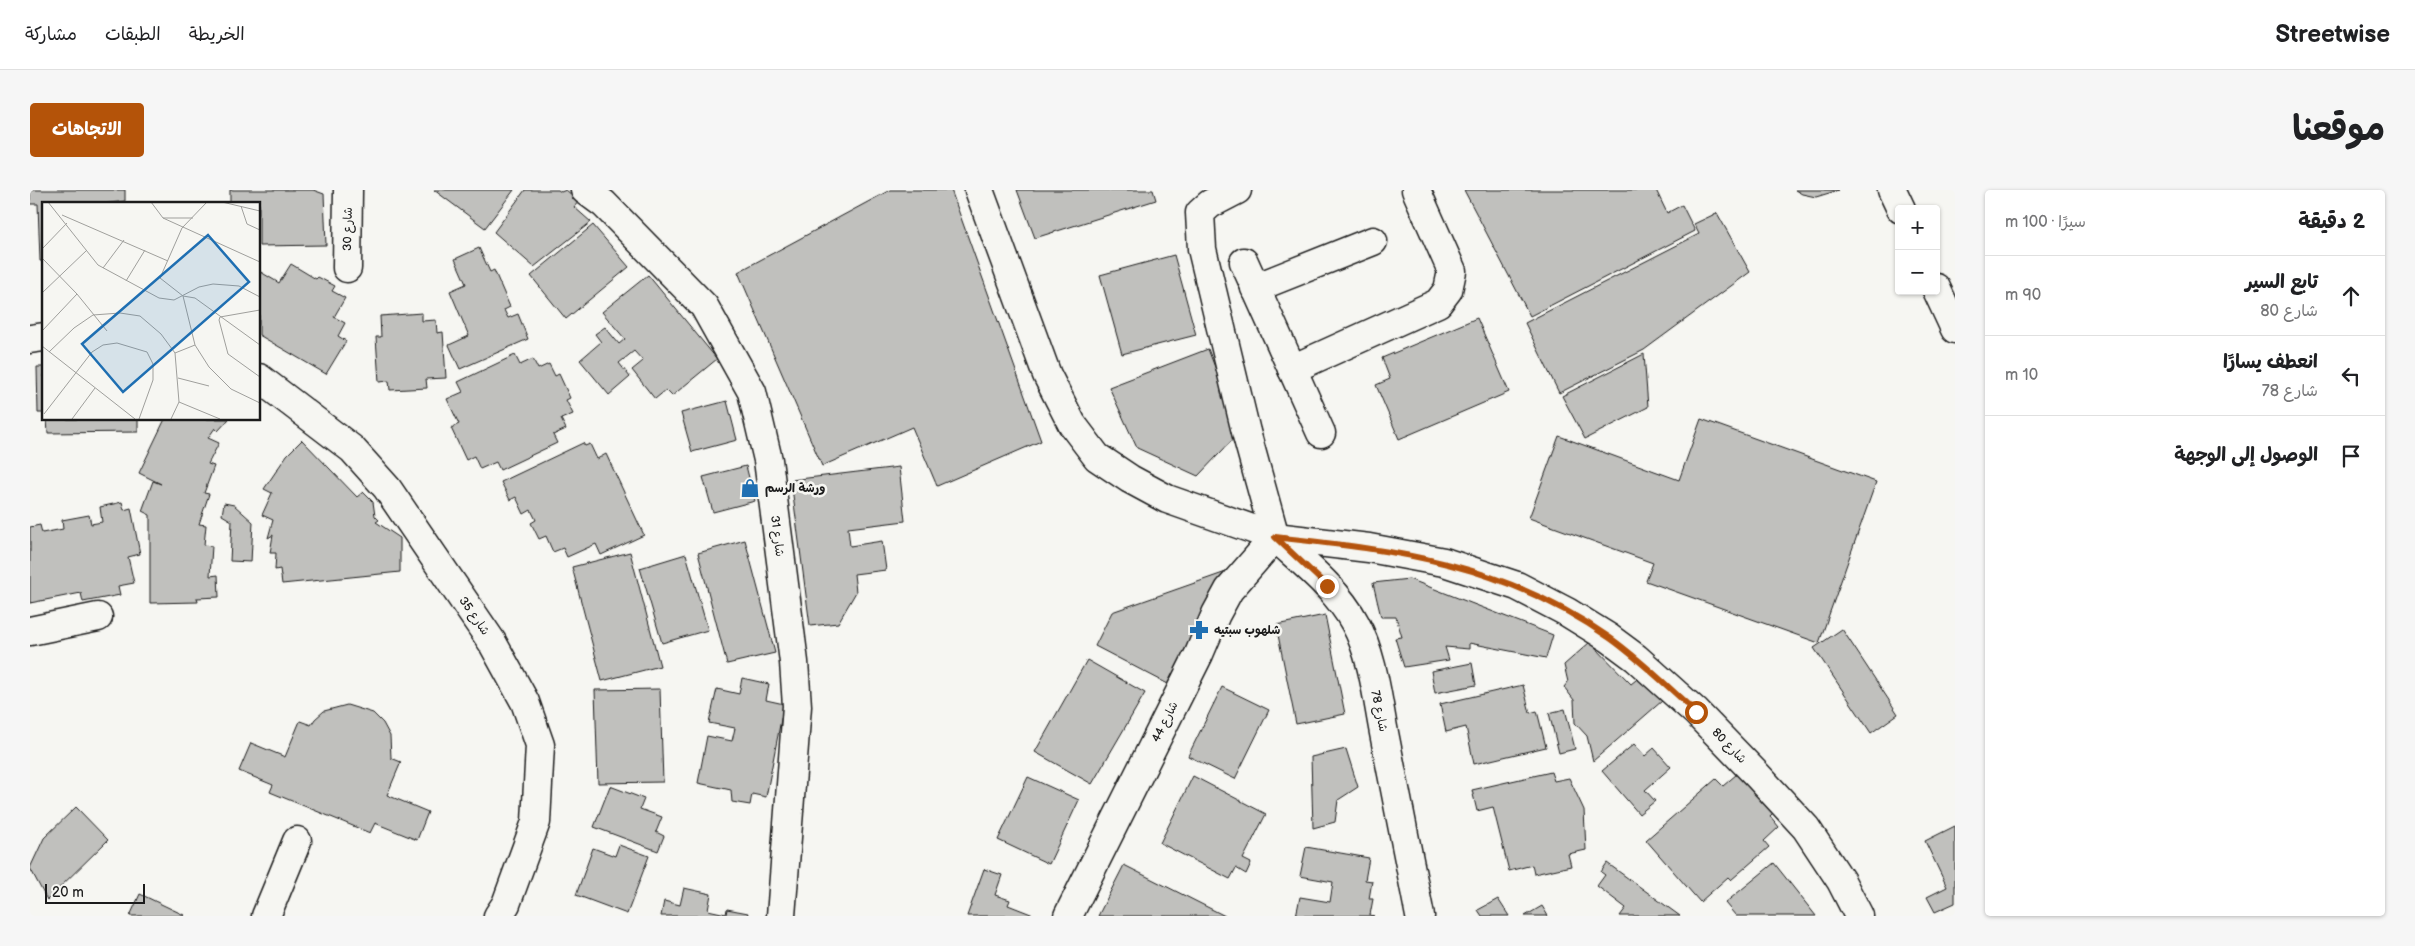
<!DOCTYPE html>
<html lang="ar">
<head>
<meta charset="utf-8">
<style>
  body { margin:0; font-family:"Balsamiq Sans","Playpen Sans Arabic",sans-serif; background:#f6f6f6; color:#202124; direction:rtl }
  .controls { position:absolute; right:15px; top:15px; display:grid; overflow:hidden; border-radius:5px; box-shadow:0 1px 4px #0004 }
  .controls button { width:45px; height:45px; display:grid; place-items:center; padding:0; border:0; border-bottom:1px solid #e0e0e0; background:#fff; color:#202124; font:25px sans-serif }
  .scale { position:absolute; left:15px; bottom:12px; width:100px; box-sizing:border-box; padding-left:5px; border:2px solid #1c1c1c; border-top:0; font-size:14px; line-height:18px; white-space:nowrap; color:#1c1c1c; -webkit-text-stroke:4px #f6f6f2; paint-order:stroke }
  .stop { position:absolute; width:15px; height:15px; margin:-11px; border:4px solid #b45309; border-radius:50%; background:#fff }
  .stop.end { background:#b45309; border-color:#fff; box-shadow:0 1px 5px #0008 }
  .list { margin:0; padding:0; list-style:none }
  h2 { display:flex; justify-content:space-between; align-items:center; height:65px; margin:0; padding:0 20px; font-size:21px }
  h2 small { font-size:16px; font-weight:400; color:#757577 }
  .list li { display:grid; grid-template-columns:32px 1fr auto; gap:15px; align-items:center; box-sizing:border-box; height:80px; padding:0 20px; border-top:1px solid #e0e0e0 }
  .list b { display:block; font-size:19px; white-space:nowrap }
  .list p { margin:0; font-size:16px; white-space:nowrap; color:#757577 }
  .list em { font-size:16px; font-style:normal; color:#757577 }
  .icon { flex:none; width:28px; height:28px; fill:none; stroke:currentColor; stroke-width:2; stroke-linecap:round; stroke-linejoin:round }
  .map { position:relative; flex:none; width:1925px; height:726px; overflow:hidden; direction:ltr; border-radius:5px }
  header { display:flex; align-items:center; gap:30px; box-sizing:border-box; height:70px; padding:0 25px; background:#fff; border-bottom:1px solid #e0e0e0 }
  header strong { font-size:24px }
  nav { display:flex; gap:28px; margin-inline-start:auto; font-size:18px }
  .intro { display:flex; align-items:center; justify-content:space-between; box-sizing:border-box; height:120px; padding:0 30px }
  h1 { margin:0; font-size:35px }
  .button { padding:12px 22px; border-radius:5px; background:#b45309; color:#fff; font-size:18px; font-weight:700 }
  main { display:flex; gap:30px; padding:0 30px }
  aside { flex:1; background:#fff; border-radius:5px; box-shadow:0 1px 4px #0004 }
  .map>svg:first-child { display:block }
</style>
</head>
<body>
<header>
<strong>Streetwise</strong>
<nav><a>الخريطة</a><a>الطبقات</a><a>مشاركة</a></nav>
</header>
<div class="intro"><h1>موقعنا</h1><a class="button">الاتجاهات</a></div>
<main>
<aside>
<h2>2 دقيقة<small>سيرًا · 100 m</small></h2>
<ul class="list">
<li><svg class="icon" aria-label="ahead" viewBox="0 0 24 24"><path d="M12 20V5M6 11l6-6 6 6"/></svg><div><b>تابع السير</b><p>شارع 80</p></div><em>90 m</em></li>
<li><svg class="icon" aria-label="left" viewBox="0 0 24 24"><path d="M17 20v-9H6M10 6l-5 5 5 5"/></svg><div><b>انعطف يسارًا</b><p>شارع 78</p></div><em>10 m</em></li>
<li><svg class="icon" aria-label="arrive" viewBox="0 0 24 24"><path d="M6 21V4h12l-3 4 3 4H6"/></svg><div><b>الوصول إلى الوجهة</b></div></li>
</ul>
</aside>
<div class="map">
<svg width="1925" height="726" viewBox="0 0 1925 726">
  <rect width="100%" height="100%" fill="#f6f6f2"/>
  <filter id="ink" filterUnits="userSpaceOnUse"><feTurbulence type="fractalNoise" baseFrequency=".02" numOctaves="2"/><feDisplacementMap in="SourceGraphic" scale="10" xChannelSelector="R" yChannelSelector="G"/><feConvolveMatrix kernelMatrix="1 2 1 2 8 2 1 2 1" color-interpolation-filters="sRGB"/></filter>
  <g filter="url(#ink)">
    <g fill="#c0c0bd" stroke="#1c1c1c">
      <path d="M 0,0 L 95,0 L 95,11 L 73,14 L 14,14 L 14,71 L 10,71 L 8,14 L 0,14 Z"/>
      <path d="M 200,0 L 283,0 L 294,4 L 296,55 L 229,56 L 229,14 L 200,14 Z"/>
      <path d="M 404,0 L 484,0 L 455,38 Z"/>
      <path d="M 495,0 L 528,0 L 531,2 L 536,0 L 549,11 L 544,17 L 561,32 L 504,77 L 464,42 Z"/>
      <path d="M 860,0 L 921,0 L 1011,251 L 907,296 L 882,237 L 792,276 L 708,82 Z"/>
      <path d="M 987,0 L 1123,0 L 1126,10 L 1005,48 Z"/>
      <path d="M 1434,0 L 1626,0 L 1637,23 L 1652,15 L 1665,41 L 1500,126 Z"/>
      <path d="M 1765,0 L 1809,0 L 1786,7 L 1772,4 Z"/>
      <path d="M 1687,23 L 1720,82 L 1614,160 L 1529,203 L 1495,133 L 1669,44 L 1664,34 Z"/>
      <path d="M 563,35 L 599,77 L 536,129 L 501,86 Z"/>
      <path d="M 449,58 L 460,82 L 464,80 L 480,117 L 474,120 L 478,128 L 488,124 L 498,149 L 430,179 L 419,155 L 439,146 L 420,101 L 436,94 L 425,69 Z"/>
      <path d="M 1144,65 L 1166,145 L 1092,164 L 1070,85 Z"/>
      <path d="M 261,74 L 286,89 L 288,87 L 305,96 L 302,101 L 315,108 L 304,127 L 315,133 L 308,146 L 316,151 L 296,184 L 229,145 L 229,81 L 249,93 Z"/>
      <path d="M 618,85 L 687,169 L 642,206 L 636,200 L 625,209 L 602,180 L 613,171 L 604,161 L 589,173 L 600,187 L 579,205 L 550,170 L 571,152 L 565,144 L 575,137 L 589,154 L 595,149 L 572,122 Z"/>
      <path d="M 392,123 L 392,131 L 406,130 L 407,143 L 413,142 L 416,188 L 396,189 L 397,198 L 360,200 L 359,191 L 349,192 L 346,147 L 351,147 L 350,126 Z"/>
      <path d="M 1447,128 L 1479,202 L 1369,249 L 1346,195 L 1360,189 L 1352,168 Z"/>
      <path d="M 1178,159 L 1210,242 L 1168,286 L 1107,258 L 1079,197 Z"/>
      <path d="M 1614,164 L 1618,217 L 1555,249 L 1532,206 Z"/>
      <path d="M 485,165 L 490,175 L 503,169 L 508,179 L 519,174 L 525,186 L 529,184 L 540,208 L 536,210 L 543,224 L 531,229 L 536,239 L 523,245 L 527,253 L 470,280 L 466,272 L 450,279 L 444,266 L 436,270 L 421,238 L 429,234 L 417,209 L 433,202 L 428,192 Z"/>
      <path d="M 7,177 L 14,177 L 14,223 L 8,223 Z"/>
      <path d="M 697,211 L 707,250 L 662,262 L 651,223 Z"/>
      <path d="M 17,229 L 108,229 L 108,242 L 18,243 Z"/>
      <path d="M 135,229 L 199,229 L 188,241 L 185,238 L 178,248 L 189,253 L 178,274 L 184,276 L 174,303 L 179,304 L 169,334 L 176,335 L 174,355 L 182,356 L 180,386 L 188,385 L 189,407 L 167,408 L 168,412 L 120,413 L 120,325 L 112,321 L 123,291 L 131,294 L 109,283 Z"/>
      <path d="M 1671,229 L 1846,292 L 1789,453 L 1616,391 L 1623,373 L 1499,328 L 1529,246 L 1649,290 Z"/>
      <path d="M 272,250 L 327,307 L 333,302 L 343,312 L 345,326 L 349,330 L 346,332 L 370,348 L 370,382 L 252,394 L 250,379 L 245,380 L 246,363 L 240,363 L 243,345 L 238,348 L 243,330 L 232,325 L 242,303 L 234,299 L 257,265 Z"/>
      <path d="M 553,253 L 555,256 L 560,254 L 567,269 L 576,264 L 614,345 L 571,365 L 566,354 L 537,367 L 533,358 L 523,362 L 516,346 L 509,349 L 501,333 L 506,330 L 501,320 L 494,324 L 486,307 L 480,310 L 471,292 Z"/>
      <path d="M 716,276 L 725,311 L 683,322 L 673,287 Z"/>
      <path d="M 869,277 L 875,331 L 818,338 L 820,356 L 852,351 L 856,380 L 824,384 L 826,402 L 808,433 L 780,436 L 761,290 Z"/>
      <path d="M 92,312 L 94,320 L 101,318 L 110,364 L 98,367 L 104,393 L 88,396 L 90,405 L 53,412 L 51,403 L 0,413 L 0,337 L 10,335 L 12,343 L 33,339 L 32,330 L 59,325 L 61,334 L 72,332 L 70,317 Z"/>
      <path d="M 194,313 L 204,315 L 223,332 L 221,372 L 200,371 L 202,331 L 192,325 Z"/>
      <path d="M 715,350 L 745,463 L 697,474 L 668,363 Z"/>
      <path d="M 600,362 L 630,476 L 572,491 L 542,377 Z"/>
      <path d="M 656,364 L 678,440 L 632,453 L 610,378 Z"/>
      <path d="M 1196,382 L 1138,494 L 1065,456 L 1082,422 Z"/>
      <path d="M 1379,389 L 1523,445 L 1516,468 L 1439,453 L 1439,459 L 1415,457 L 1419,470 L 1374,477 L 1365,448 L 1372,447 L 1366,427 L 1351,427 L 1343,393 Z"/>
      <path d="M 1295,425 L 1315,524 L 1266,534 L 1246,435 Z"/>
      <path d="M 1812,439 L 1868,524 L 1841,543 L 1784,458 Z"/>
      <path d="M 1560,452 L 1601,494 L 1611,486 L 1632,511 L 1563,571 L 1557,546 L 1545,533 L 1544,510 L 1534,497 L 1538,492 L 1534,475 Z"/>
      <path d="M 1057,470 L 1115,503 L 1062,594 L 1005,562 Z"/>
      <path d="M 1442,473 L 1446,495 L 1405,503 L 1401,481 Z"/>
      <path d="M 712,488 L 739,494 L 736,510 L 754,514 L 736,607 L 722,604 L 720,615 L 702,612 L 701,600 L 668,593 L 677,546 L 702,551 L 705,538 L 679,533 L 687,499 L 709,504 Z"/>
      <path d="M 1493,495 L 1500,523 L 1507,521 L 1516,557 L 1444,574 L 1436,537 L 1416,542 L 1410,514 Z"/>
      <path d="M 1192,497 L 1239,520 L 1205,589 L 1158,566 Z"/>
      <path d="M 630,499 L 633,592 L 568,593 L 565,500 Z"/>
      <path d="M 317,515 L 343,523 L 353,533 L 360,546 L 361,568 L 371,572 L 357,605 L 398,622 L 387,650 L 345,633 L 340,643 L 240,602 L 243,595 L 209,581 L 221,553 L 255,567 L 270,531 L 281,535 L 285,529 L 294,521 Z"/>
      <path d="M 1535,519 L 1545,559 L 1529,563 L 1519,523 Z"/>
      <path d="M 1604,554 L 1615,566 L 1624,558 L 1641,577 L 1615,600 L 1625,611 L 1609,624 L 1572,581 Z"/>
      <path d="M 1316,559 L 1328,597 L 1308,610 L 1305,632 L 1283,638 L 1281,567 Z"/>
      <path d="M 1521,582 L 1524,591 L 1539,588 L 1554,620 L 1556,660 L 1538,664 L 1541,676 L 1504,684 L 1502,675 L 1479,681 L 1463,617 L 1447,621 L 1442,600 Z"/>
      <path d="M 1707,584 L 1718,597 L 1722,593 L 1746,620 L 1740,626 L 1749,637 L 1734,651 L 1739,657 L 1701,690 L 1698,687 L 1670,712 L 1616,650 L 1686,589 L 1693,596 Z"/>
      <path d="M 1163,586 L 1236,624 L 1213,669 L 1221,673 L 1216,684 L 1206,678 L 1200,689 L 1130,653 Z"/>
      <path d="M 998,587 L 1049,610 L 1019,674 L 968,650 Z"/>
      <path d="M 580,596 L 614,609 L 610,619 L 632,627 L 626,642 L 634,646 L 628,661 L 564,637 Z"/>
      <path d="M 46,617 L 78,650 L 17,710 L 0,678 L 14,648 Z"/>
      <path d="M 1925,636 L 1925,713 L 1905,722 L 1897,707 L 1917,697 L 1895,651 Z"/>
      <path d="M 589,655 L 619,666 L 597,724 L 546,705 L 563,658 L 585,666 Z"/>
      <path d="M 1276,657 L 1339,668 L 1335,690 L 1342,691 L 1339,709 L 1343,709 L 1340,725 L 1344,726 L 1266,726 L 1270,707 L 1300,712 L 1303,692 L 1270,686 Z"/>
      <path d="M 1577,673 L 1650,726 L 1590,726 L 1596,718 L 1567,696 L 1575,685 L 1571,682 Z"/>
      <path d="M 1744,673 L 1786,726 L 1706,726 L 1695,713 Z"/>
      <path d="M 1094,675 L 1195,726 L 1068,726 Z"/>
      <path d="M 954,679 L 972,685 L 965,705 L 980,710 L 978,715 L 1006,726 L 937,726 Z"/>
      <path d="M 654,698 L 681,704 L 678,720 L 696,724 L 697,719 L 718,723 L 717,726 L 631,726 L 634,711 L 650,715 Z"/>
      <path d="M 110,704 L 154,725 L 153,726 L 100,726 Z"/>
      <path d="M 1468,709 L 1479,726 L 1452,726 L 1448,720 Z"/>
      <path d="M 1512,716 L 1518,726 L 1495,726 Z"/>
    </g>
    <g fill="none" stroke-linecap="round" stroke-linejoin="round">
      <g stroke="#1c1c1c" stroke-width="31">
        <g id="minor">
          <path d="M 555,0 L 574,14 L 674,116 L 722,202 L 738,270 L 764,472 L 767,516 L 751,726"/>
          <path d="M 949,0 L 1017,185 L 1042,234 L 1067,267 L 1100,289 L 1137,309 L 1245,347 L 1339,358 L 1414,372 L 1487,396 L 1537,422 L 1579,448 L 1606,468 L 1666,522 L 1728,586 L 1776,638 L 1811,691 L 1829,726"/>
          <path d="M 1207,0 L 1180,14 L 1170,23 L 1172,59 L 1216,242 L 1245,347"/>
          <path d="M 1862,0 L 1871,19"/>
          <path d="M 1214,72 L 1291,243"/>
          <path d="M 317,78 L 318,0"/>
          <path d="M 1225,98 L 1343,51"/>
          <path d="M 1906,98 L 1925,139"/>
          <path d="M 0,149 L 14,147"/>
          <path d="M 1262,179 L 1408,113 L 1418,100 L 1422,81 L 1386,0"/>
          <path d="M 229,188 L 322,259 L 357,298 L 462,452 L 495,512 L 510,555 L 506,632 L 476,714 L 468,726"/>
          <path d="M 1245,347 C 1273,373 1307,399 1325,433 C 1343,466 1347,507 1354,543 C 1366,604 1378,665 1390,726"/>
          <path d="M 0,441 L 68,427"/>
          <path d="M 236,726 L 267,651"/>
          <path d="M 1038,726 L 1169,464 L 1186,424 L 1199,400 L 1245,347"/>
        </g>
      </g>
      <use href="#minor" stroke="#f6f6f2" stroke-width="28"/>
    </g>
  </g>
  <g fill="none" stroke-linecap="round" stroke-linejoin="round" filter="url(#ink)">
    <path stroke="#b45309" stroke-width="6" d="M 1297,396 L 1245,347 C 1371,361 1473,373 1580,448 C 1611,470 1638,497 1666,522"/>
  </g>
  <defs>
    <g id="shop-bare" transform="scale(1.5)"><path d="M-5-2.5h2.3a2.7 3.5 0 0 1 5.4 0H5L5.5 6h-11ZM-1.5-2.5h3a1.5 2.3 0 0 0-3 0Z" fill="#1f6fb2" stroke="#f6f6f2" stroke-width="2.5" paint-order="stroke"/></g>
    <g id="pharmacy-bare" transform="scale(1.5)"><path d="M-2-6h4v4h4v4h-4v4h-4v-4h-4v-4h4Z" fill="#1f6fb2" stroke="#f6f6f2" stroke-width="2.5" paint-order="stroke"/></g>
  </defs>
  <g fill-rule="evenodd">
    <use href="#shop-bare" x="720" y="298"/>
    <use href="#pharmacy-bare" x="1169" y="440"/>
  </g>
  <g text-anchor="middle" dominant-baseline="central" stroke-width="5" stroke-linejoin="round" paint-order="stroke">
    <g font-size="12" fill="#1c1c1c" stroke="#f6f6f2">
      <text transform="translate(318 39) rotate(-89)">شارع 30</text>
      <text transform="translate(747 346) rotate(83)">شارع 31</text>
      <text transform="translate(444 426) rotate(55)">شارع 35</text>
      <text transform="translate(1349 521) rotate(78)">شارع 78</text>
      <text transform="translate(1135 532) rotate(-63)">شارع 44</text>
      <text transform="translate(1699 556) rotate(46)">شارع 80</text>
    </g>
    <g font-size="12" font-weight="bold" fill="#1c1c1c" stroke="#f6f6f2" text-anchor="start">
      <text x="735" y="298">ورشة الرسم</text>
      <text x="1184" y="440">شلهوب سبتيه</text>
    </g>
  </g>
  <g transform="translate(12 12)">
    <rect width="218" height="218" fill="#f6f6f2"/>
    <path fill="none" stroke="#9f9f9c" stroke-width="1" d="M 6,0 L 56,63 L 117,96 L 132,98 L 157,85 L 171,82 L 197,84 L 218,95M 109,0 L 121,16 L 218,60M 180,0 L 218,9M 199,4 L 205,22 L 218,28M 20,13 L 126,59M 121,16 L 151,16M 0,47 L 25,21M 0,56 L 35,92 L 65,129M 61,66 L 82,38M 84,79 L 103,48M 0,91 L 45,48M 141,94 L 153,143 L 167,165 L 189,187 L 218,201M 141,94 L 118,76 L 140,26 L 165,0M 141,94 L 153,96 L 218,143M 218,108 L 178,115 L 177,118 L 186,152 L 218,175M 0,129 L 35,92M 0,144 L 93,217M 7,150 L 32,126 L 51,113 L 78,111 L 98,114 L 119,132 L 133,151 L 137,200 L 129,217M 133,151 L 153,143M 136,176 L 167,184M 137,200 L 178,217M 2,212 L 50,150 L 61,143 L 75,141 L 105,150 L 111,162 L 111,178 L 97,217M 30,217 L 53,186"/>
    <path fill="#1f6fb2" fill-opacity="0.15" stroke="#1f6fb2" stroke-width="2.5" d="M 166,33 L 207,80 L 81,190 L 40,142 Z"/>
    <rect width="218" height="218" fill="none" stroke="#1c1c1c" stroke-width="2.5"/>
  </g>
</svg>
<div class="controls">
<button>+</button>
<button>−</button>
</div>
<div class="scale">20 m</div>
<div class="stop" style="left:1666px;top:522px"></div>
<div class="stop end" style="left:1297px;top:396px"></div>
</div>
</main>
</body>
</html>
